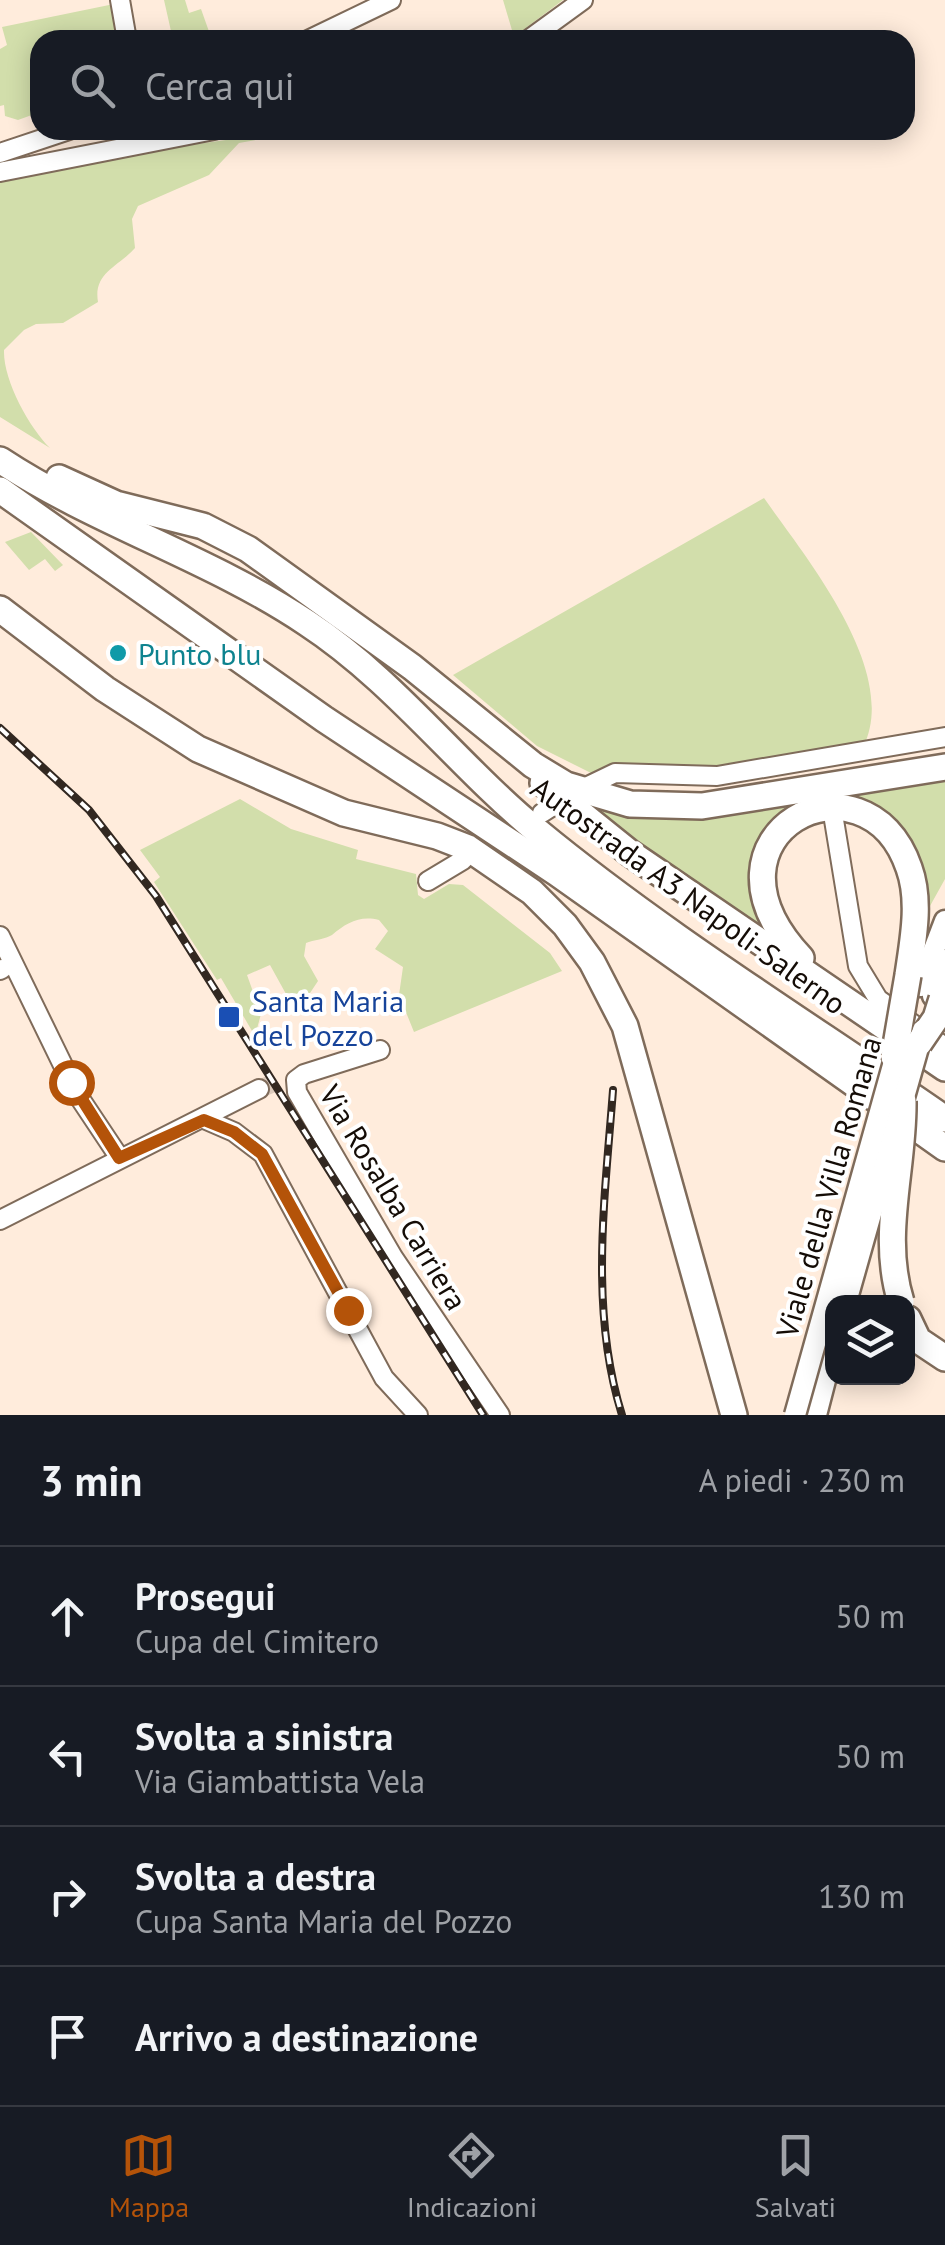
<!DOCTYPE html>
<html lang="it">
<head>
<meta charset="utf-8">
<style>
  body { margin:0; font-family:"PT Sans",sans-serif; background:#242831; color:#f1f3f6 }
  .controls { position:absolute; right:30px; bottom:30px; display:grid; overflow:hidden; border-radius:20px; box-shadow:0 5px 25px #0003 }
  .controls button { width:90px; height:90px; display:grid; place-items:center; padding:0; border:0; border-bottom:2px solid #363941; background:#171b24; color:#f1f3f6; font:50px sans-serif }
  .stop { position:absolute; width:30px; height:30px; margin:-22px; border:8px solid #b45309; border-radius:50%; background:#fff }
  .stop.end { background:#b45309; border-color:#fff; box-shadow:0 2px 10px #0008 }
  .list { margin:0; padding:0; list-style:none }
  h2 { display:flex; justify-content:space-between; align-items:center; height:130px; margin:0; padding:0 40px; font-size:42px }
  h2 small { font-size:32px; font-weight:400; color:#9ea1a6 }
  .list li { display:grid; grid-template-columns:65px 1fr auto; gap:30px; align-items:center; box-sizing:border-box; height:140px; padding:0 40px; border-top:2px solid #363941 }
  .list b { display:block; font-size:38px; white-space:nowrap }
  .list p { margin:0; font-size:32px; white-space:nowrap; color:#9ea1a6 }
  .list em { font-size:32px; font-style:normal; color:#9ea1a6 }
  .icon { flex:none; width:55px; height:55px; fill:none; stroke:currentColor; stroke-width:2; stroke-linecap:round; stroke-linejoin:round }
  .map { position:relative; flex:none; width:945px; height:1415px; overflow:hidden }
  .search { position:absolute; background:#171b24; box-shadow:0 5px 25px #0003; left:30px; right:30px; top:30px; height:110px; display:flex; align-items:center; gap:25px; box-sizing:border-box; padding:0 35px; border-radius:30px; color:#9ea1a6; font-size:38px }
  .sheet { height:690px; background:#171b24 }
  nav { display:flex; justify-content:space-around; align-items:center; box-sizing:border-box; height:140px; border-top:2px solid #363941; background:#171b24; font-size:28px; color:#9ea1a6 }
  nav a { display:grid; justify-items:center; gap:5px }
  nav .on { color:#b45309 }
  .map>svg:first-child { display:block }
</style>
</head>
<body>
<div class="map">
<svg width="945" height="1415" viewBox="0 0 945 1415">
  <rect width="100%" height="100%" fill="#ffecdc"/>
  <g fill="#d2deab">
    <path d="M 164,0 L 185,0 L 189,13 L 201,9 L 212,40 L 173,40 Z"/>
    <path d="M 503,0 L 563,0 L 514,37 Z"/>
    <path d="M 114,4 L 121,40 L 40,40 L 40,112 L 18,120 L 5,116 L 4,105 L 0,106 L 0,49 L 7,45 L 2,27 Z"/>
    <path d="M 276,133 L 288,134 L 239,143 L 209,175 L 138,206 L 132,219 L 135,248 C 118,267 93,273 98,302 L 63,323 L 36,324 L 24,330 L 4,350 C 3,380 29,427 50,448 L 0,417 L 0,182 L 84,160 Z"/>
    <path d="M 764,498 C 806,558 901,672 863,747 L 711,774 L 595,775 L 537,746 L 453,675 Z"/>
    <path d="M 31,532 L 63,565 L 55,571 L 45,559 L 29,570 L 5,542 Z"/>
    <path d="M 945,772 L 945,879 L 920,924 L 920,902 L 857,803 L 768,834 L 771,936 L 580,804 L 626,809 Z"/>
    <path d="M 240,799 L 291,829 L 358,850 L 356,859 L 416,874 L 418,895 L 424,899 L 449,884 L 463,885 L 550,953 L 562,971 L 414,1032 L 399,995 L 403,967 L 375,949 L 388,931 L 379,920 C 360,915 346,923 332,935 C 326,939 313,940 306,943 L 304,956 L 318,981 L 310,993 L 291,1003 L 270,965 L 247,975 L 261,1014 L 255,1036 L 221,978 L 217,980 L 154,882 L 160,877 L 140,850 Z"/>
  </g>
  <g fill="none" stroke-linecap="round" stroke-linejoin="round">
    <path stroke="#dccabc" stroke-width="18" stroke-dasharray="18 9" stroke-linecap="butt" d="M 259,1089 L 282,1080"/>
    <g stroke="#7f6b5a" stroke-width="22">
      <g id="minor">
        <path d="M 120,0 L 127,40"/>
        <path d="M 308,40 L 391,0"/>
        <path d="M 528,40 L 583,0"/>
        <path d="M 0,153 L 69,130"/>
        <path d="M 0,172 L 214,130"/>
        <path d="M 588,786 L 615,773 L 717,776 L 945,737"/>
        <path d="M 542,813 L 556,804"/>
        <path d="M 833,814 L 858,966 L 878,999 L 945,1047"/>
        <path d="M 428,881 L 463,860"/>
        <path d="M 0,936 L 77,1094 L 119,1157"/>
        <path d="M 0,970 L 2,969"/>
        <path d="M 380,1050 L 304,1074 L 296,1080 L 297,1092 L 393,1257 L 500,1415"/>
        <path d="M 204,1119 L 234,1132 L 263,1154 L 384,1378 L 418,1415"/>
        <path d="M 0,1220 L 259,1089"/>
      </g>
    </g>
    <g stroke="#7f6b5a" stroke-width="25">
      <g id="major">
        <path d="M 920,986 L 945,921"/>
        <path d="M 933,996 L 945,960"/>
        <path d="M 816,1415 L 832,1353"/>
      </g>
    </g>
    <g stroke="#7f6b5a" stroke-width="30">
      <g id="highway">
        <path d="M 0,460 C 97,524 210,558 307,623 C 394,680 457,765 537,831 C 663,935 811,1026 945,1119"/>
        <path d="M 59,478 L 116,504 L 203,526 L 248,549 L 412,667 L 533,765 L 566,785 L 630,804 L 702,806 L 945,767"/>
        <path d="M 0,490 L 324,719 L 557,873 L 945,1148"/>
        <path d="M 0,609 L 105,689 L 198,749 L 344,813 L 437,836 L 468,848 L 532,892 L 565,925 L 592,962 L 625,1026 L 734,1415"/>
        <path d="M 543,783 L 630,853 L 945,1068"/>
        <path d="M 801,958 C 684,833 866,742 909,868 C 921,901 913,940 908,975"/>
        <path d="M 908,1319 L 918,1340 L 945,1358"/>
      </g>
    </g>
    <use href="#minor" stroke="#fff" stroke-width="18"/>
    <use href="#major" stroke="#fff" stroke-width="20"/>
    <use href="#highway" stroke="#fff" stroke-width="25"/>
    <g stroke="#322821" stroke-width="8">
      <g id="rail">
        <path d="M 0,728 L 89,810 L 156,896 L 483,1415"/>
        <path d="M 613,1090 C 605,1197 589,1310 622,1415"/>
      </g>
    </g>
    <use href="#rail" stroke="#fff" stroke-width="4" stroke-dasharray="11" stroke-linecap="butt"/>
    <g stroke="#7f6b5a" stroke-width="25" stroke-linecap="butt">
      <g id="major-bridge">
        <path d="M 846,1302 L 923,1030"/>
        <path d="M 795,1415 L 899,1044"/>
      </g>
    </g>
    <g stroke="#7f6b5a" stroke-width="30" stroke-linecap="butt">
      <g id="highway-bridge">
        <path d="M 919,1043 L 936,1018 L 942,999"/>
        <path d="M 894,1057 L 908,975"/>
        <path d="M 901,1302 C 880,1235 904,1169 903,1101"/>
      </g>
    </g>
    <use href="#major-bridge" stroke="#fff" stroke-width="20"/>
    <use href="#highway-bridge" stroke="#fff" stroke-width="25"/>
  </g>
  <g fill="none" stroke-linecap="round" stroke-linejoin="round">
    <path stroke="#b45309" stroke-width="12" d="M 71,1082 L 119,1158 L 204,1120 L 234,1132 L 262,1154 L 348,1310"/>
  </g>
  <circle fill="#0f9aa8" stroke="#fff" stroke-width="4" cx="118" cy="653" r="10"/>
  <rect fill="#1a4fb4" stroke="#fff" stroke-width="4" x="217" y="1005" width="24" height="24" rx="5"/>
  <g text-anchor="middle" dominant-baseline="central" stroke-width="8" stroke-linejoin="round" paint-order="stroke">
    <g font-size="30" fill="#0d838f" stroke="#fff" text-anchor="start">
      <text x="138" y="653">Punto blu</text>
    </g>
    <g font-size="30" fill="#140c06" stroke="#fff">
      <text transform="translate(689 895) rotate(36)">Autostrada A3 Napoli-Salerno</text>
      <text transform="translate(828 1187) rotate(-74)">Viale della Villa Romana</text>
      <text transform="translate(394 1197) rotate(59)">Via Rosalba Carriera</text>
    </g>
    <g font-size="30" fill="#164399" stroke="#fff" text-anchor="start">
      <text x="252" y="1000">Santa Maria<tspan x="252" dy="34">del Pozzo</tspan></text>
    </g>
  </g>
</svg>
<div class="controls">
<button><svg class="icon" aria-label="layers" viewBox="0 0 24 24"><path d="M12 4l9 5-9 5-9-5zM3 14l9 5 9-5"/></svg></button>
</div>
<div class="stop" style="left:71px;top:1082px"></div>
<div class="stop end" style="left:348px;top:1310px"></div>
<div class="search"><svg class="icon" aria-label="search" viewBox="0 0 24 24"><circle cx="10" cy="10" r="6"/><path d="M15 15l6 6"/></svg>Cerca qui</div>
</div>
<section class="sheet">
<h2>3 min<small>A piedi · 230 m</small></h2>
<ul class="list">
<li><svg class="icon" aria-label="ahead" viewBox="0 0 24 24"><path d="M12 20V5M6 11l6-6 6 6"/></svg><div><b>Prosegui</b><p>Cupa del Cimitero</p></div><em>50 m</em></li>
<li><svg class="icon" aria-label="left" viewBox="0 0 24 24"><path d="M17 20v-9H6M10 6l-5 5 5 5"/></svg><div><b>Svolta a sinistra</b><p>Via Giambattista Vela</p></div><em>50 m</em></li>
<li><svg class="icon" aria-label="right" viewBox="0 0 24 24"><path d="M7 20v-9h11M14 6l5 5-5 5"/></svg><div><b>Svolta a destra</b><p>Cupa Santa Maria del Pozzo</p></div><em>130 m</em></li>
<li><svg class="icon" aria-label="arrive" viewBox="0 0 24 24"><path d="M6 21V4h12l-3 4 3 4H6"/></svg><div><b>Arrivo a destinazione</b></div></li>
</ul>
</section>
<nav>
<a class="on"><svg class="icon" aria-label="map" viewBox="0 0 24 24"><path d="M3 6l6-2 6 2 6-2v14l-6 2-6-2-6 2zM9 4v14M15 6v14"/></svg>Mappa</a>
<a><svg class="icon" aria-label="directions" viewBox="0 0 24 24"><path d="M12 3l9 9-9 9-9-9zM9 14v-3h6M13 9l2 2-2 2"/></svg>Indicazioni</a>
<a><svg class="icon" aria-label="saved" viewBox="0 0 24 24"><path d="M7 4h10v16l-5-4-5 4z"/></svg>Salvati</a>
</nav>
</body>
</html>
